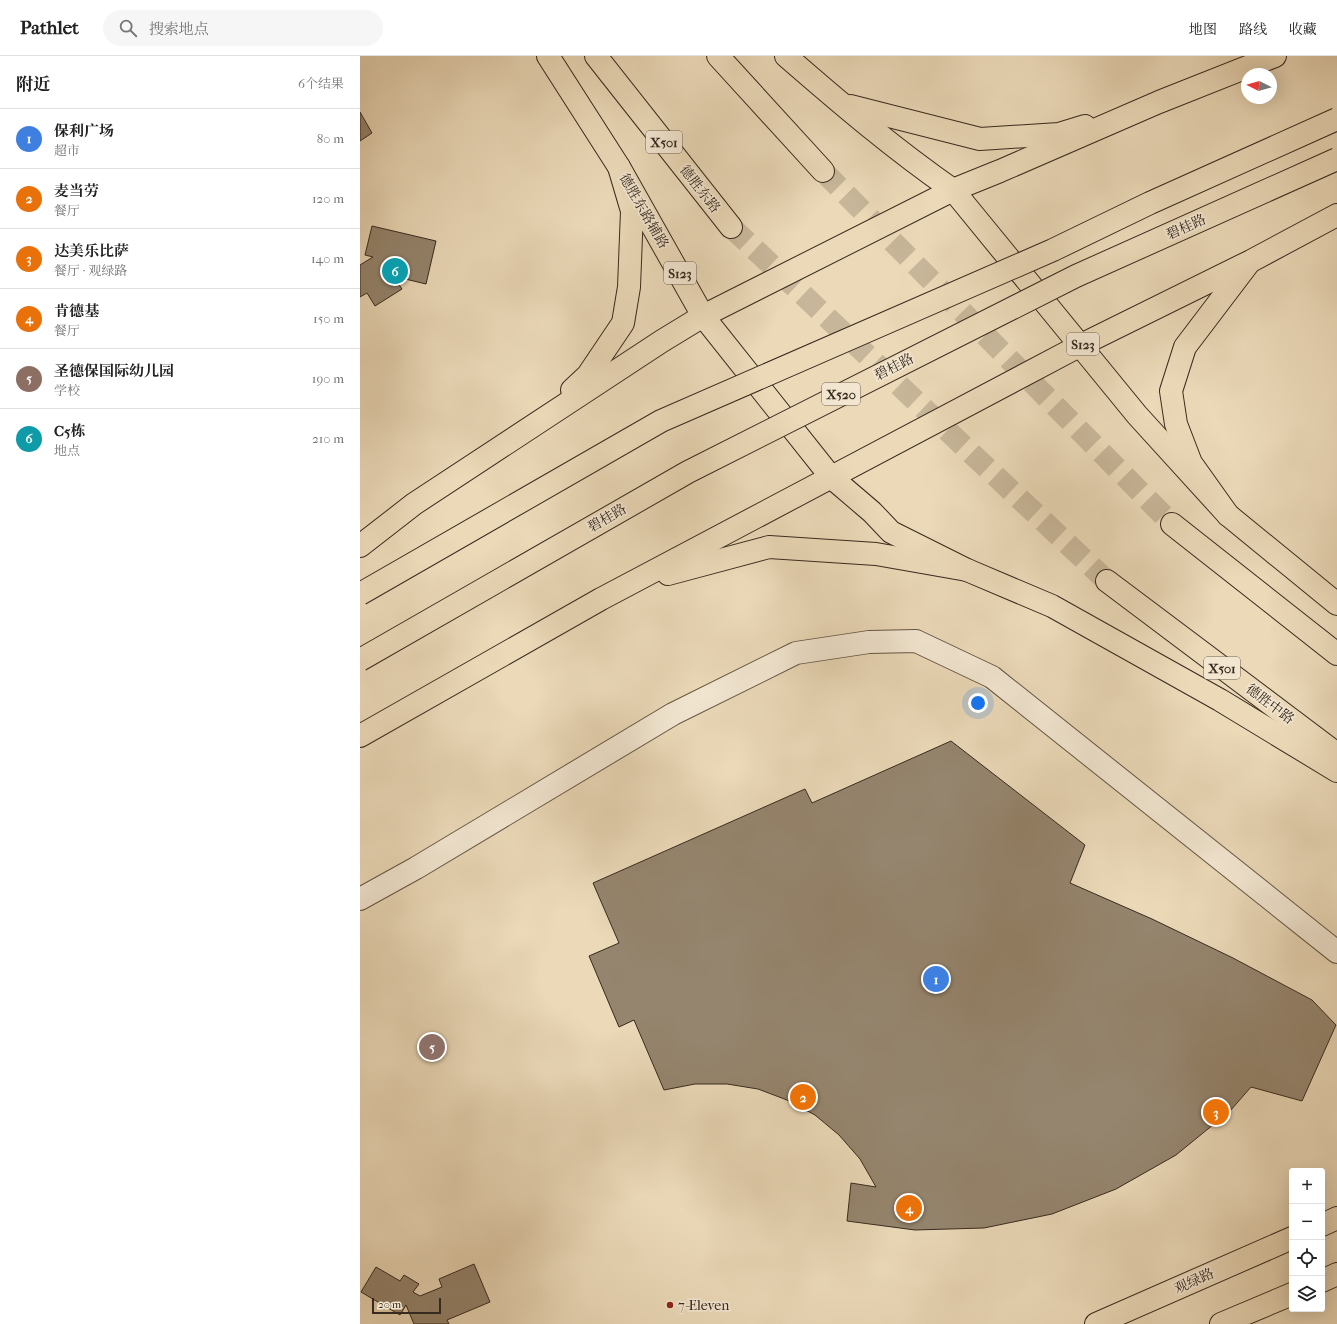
<!DOCTYPE html>
<html lang="zh">
<head>
<meta charset="utf-8">
<style>
  body { margin:0; font-family:"IM FELL French Canon","Noto Serif SC",serif; background:#f6f6f6; color:#222 }
  .controls { position:absolute; right:12px; bottom:12px; display:grid; overflow:hidden; border-radius:4px; box-shadow:0 4px 16px #0002 }
  .controls button { width:36px; height:36px; display:grid; place-items:center; padding:0; border:0; border-bottom:1px solid #e0e0e0; background:#fff; color:#222; font:20px sans-serif }
  .compass { position:absolute; left:881px; top:12px; width:36px; height:36px; border-radius:50%; background:#fff; box-shadow:0 4px 16px #0002; rotate:275deg }
  .scale { position:absolute; left:12px; bottom:10px; width:69px; box-sizing:border-box; padding-left:4px; border:2px solid #372a1e; border-top:0; font-size:11px; line-height:14px; white-space:nowrap; color:#372a1e; -webkit-text-stroke:3px #f2e6d1; paint-order:stroke }
  .you { position:absolute; left:618px; top:647px; width:14px; height:14px; margin:-10px; border:3px solid #fff; border-radius:50%; background:#1a73e8; box-shadow:0 0 0 6px #1a73e833 }
  .badge { display:grid; place-items:center; width:26px; height:26px; border-radius:50%; background:#d93025; color:#fff; font-size:13px; font-weight:700 }
  .pin { position:absolute; translate:-50% -50%; border:2px solid #fff; box-shadow:0 1px 4px #0006 }
  .list { margin:0; padding:0; list-style:none }
  h2 { display:flex; justify-content:space-between; align-items:center; height:52px; margin:0; padding:0 16px; font-size:17px }
  h2 small { font-size:13px; font-weight:400; color:#767676 }
  .list li { display:grid; grid-template-columns:26px 1fr auto; gap:12px; align-items:center; box-sizing:border-box; height:60px; padding:0 16px; border-top:1px solid #e0e0e0 }
  .list b { display:block; font-size:15px; white-space:nowrap }
  .list p { margin:0; font-size:13px; white-space:nowrap; color:#767676 }
  .list em { font-size:13px; font-style:normal; color:#767676 }
  .icon { flex:none; width:22px; height:22px; fill:none; stroke:currentColor; stroke-width:2; stroke-linecap:round; stroke-linejoin:round }
  .map { position:relative; flex:none; width:977px; height:1268px; overflow:hidden }
  header { display:flex; align-items:center; gap:24px; box-sizing:border-box; height:56px; padding:0 20px; background:#fff; border-bottom:1px solid #e0e0e0 }
  header strong { font-size:19px }
  nav { display:flex; gap:22px; margin-inline-start:auto; font-size:14px }
  .search { width:280px; height:36px; background:#f6f6f6; display:flex; align-items:center; gap:10px; box-sizing:border-box; padding:0 14px; border-radius:22px; color:#767676; font-size:15px }
  main { display:flex }
  aside { flex:1; background:#fff }
  .map>svg:first-child { display:block }
</style>
</head>
<body>
<header>
<strong>Pathlet</strong>
<div class="search"><svg class="icon" aria-label="search" viewBox="0 0 24 24"><circle cx="10" cy="10" r="6"/><path d="M15 15l6 6"/></svg>搜索地点</div>
<nav><a>地图</a><a>路线</a><a>收藏</a></nav>
</header>
<main>
<aside>
<h2>附近<small>6个结果</small></h2>
<ul class="list">
<li><span class="badge" style="background:#3f7fe0">1</span><div><b>保利广场</b><p>超市</p></div><em>80 m</em></li>
<li><span class="badge" style="background:#e8710a">2</span><div><b>麦当劳</b><p>餐厅</p></div><em>120 m</em></li>
<li><span class="badge" style="background:#e8710a">3</span><div><b>达美乐比萨</b><p>餐厅 · 观绿路</p></div><em>140 m</em></li>
<li><span class="badge" style="background:#e8710a">4</span><div><b>肯德基</b><p>餐厅</p></div><em>150 m</em></li>
<li><span class="badge" style="background:#8d6e63">5</span><div><b>圣德保国际幼儿园</b><p>学校</p></div><em>190 m</em></li>
<li><span class="badge" style="background:#0f9aa8">6</span><div><b>C5栋</b><p>地点</p></div><em>210 m</em></li>
</ul>
</aside>
<div class="map">
<svg width="977" height="1268" viewBox="0 0 977 1268">
  <rect width="100%" height="100%" fill="#ebd9b8"/>
  <filter id="stains"><feTurbulence type="fractalNoise" baseFrequency=".005" numOctaves="4"/><feColorMatrix values="0 0 0 0 .2 0 0 0 0 .09 0 0 0 0 .02 0 0 0 .5 -.17"/></filter>
  <radialGradient id="worn" r=".72"><stop offset=".6" stop-color="#630" stop-opacity="0"/><stop offset="1" stop-color="#630" stop-opacity=".3"/></radialGradient>
  <g fill="#95856e" stroke="#372a1e">
    <path d="M 0,56 L 12,77 L 0,85 Z"/>
    <path d="M 12,170 L 76,185 L 66,228 L 33,220 L 42,233 L 15,250 L 7,237 L 0,241 L 0,209 L 13,201 L 5,199 Z"/>
    <path d="M 591,685 L 725,789 L 710,827 L 792,863 L 873,902 L 952,944 L 976,969 L 942,1045 L 891,1031 L 870,1055 L 816,1099 L 756,1133 L 692,1158 L 624,1172 L 555,1174 L 487,1165 L 491,1127 L 516,1131 L 500,1103 L 479,1079 L 455,1059 L 427,1044 L 398,1033 L 367,1028 L 335,1028 L 304,1034 L 274,964 L 259,971 L 229,900 L 259,887 L 233,827 L 445,733 L 452,747 Z"/>
    <path d="M 114,1208 L 130,1246 L 87,1264 L 89,1268 L 54,1268 L 46,1249 L 40,1259 L 1,1236 L 16,1211 L 40,1225 L 44,1219 L 59,1228 L 53,1236 L 60,1240 L 82,1231 L 79,1223 Z"/>
  </g>
  <g fill="none" stroke-linecap="round" stroke-linejoin="round">
    <g stroke="#c7b699" stroke-width="22" stroke-dasharray="22 11" stroke-linecap="butt">
      <path d="M 463,115 L 812,468"/>
      <path d="M 371,171 L 747,525"/>
    </g>
    <g stroke="#645644" stroke-width="24">
      <path id="minor" d="M 0,843 L 56,812 L 313,658 L 436,597 L 509,586 L 556,585 L 632,621 L 977,896"/>
    </g>
    <g stroke="#372a1e" stroke-width="24">
      <g id="major">
        <path d="M 188,0 L 259,111 L 343,260 L 471,421 L 512,456 L 531,476 L 607,514 L 692,550 L 860,644 L 977,715"/>
        <path d="M 236,0 L 371,171"/>
        <path d="M 358,0 L 463,115"/>
        <path d="M 426,0 C 480,47 534,93 593,134 L 777,359 L 868,459 L 977,548"/>
        <path d="M 490,50 L 620,83 L 699,78 L 725,70"/>
        <path d="M 812,468 L 977,598"/>
        <path d="M 747,525 L 977,698"/>
        <path d="M 962,1169 L 977,1162"/>
        <path d="M 962,1225 L 977,1218"/>
        <path d="M 736,1268 L 932,1182"/>
        <path d="M 861,1268 L 932,1238"/>
      </g>
    </g>
    <g stroke="#372a1e" stroke-width="24">
      <g id="highway">
        <path d="M 212,334 L 228,319 L 263,267 L 269,231 L 272,155 L 259,111"/>
        <path d="M 868,459 L 831,407 L 816,368 L 811,335 L 825,291 L 888,208"/>
        <path d="M 0,490 L 54,448 L 302,285 L 343,260 L 593,134 L 640,115 L 799,46 L 915,0"/>
        <path d="M 308,518 L 409,491 L 516,498 L 607,514"/>
        <path d="M 0,680 L 241,543 L 721,289 L 891,205 L 977,159"/>
      </g>
    </g>
    <use href="#minor" stroke="#f2e6d1" stroke-width="22"/>
    <use href="#major" stroke="#ebd9b8" stroke-width="22"/>
    <use href="#highway" stroke="#ebd9b8" stroke-width="22"/>
    <g stroke="#372a1e" stroke-width="24" stroke-linecap="butt">
      <g id="highway-bridge">
        <path d="M 0,538 L 301,365 L 693,194 L 790,147 L 977,63"/>
        <path d="M 0,604 L 328,416 L 716,220 L 977,103"/>
      </g>
    </g>
    <use href="#highway-bridge" stroke="#ebd9b8" stroke-width="22"/>
  </g>
  <circle fill="#8f2418" stroke="#f2e6d1" stroke-width="1.5" cx="310" cy="1249" r="4"/>
  <g text-anchor="middle" dominant-baseline="central" stroke-width="3.5" stroke-linejoin="round" paint-order="stroke">
    <g fill="#f2e6d1" stroke="#6f6254" stroke-width="1">
      <rect x="286" y="75" width="36" height="22" rx="3"/>
      <rect x="304" y="206" width="32" height="22" rx="3"/>
      <rect x="707" y="277" width="32" height="22" rx="3"/>
      <rect x="462" y="327" width="38" height="22" rx="3"/>
      <rect x="844" y="601" width="36" height="22" rx="3"/>
    </g>
    <g font-size="13" font-weight="bold" fill="#372a1e">
      <text x="304" y="86">X501</text>
      <text x="320" y="217">S123</text>
      <text x="723" y="288">S123</text>
      <text x="481" y="338">X520</text>
      <text x="862" y="612">X501</text>
    </g>
    <g font-size="14" fill="#372a1e" stroke="#f2e6d1">
      <text transform="translate(340 133) rotate(52)">德胜东路</text>
      <text transform="translate(284 155) rotate(60)">德胜东路辅路</text>
      <text transform="translate(826 171) rotate(-24)">碧桂路</text>
      <text transform="translate(534 311) rotate(-27)">碧桂路</text>
      <text transform="translate(247 462) rotate(-30)">碧桂路</text>
      <text transform="translate(910 648) rotate(37)">德胜中路</text>
      <text transform="translate(834 1225) rotate(-24)">观绿路</text>
    </g>
    <g font-size="14" fill="#372a1e" stroke="#f2e6d1" text-anchor="start">
      <text x="318" y="1249">7-Eleven</text>
    </g>
  </g>
  <rect width="100%" height="100%" filter="url(#stains)"/>
  <rect width="100%" height="100%" fill="url(#worn)"/>
</svg>
<div class="controls">
<button>+</button>
<button>−</button>
<button><svg class="icon" aria-label="locate" viewBox="0 0 24 24"><circle cx="12" cy="12" r="6"/><path d="M12 2v4M12 18v4M2 12h4M18 12h4"/></svg></button>
<button><svg class="icon" aria-label="layers" viewBox="0 0 24 24"><path d="M12 4l9 5-9 5-9-5zM3 14l9 5 9-5"/></svg></button>
</div>
<svg class="compass" viewBox="-18 -18 36 36"><path d="M0-13l5 13h-10z" fill="#e53935"/><path d="M0 13l5-13h-10z" fill="#767676"/></svg>
<div class="scale">20 m</div>
<div class="you"></div>
<div class="pin badge" style="left:576px;top:923px;background:#3f7fe0">1</div>
<div class="pin badge" style="left:443px;top:1041px;background:#e8710a">2</div>
<div class="pin badge" style="left:856px;top:1056px;background:#e8710a">3</div>
<div class="pin badge" style="left:549px;top:1152px;background:#e8710a">4</div>
<div class="pin badge" style="left:72px;top:991px;background:#8d6e63">5</div>
<div class="pin badge" style="left:35px;top:215px;background:#0f9aa8">6</div>
</div>
</main>
</body>
</html>
